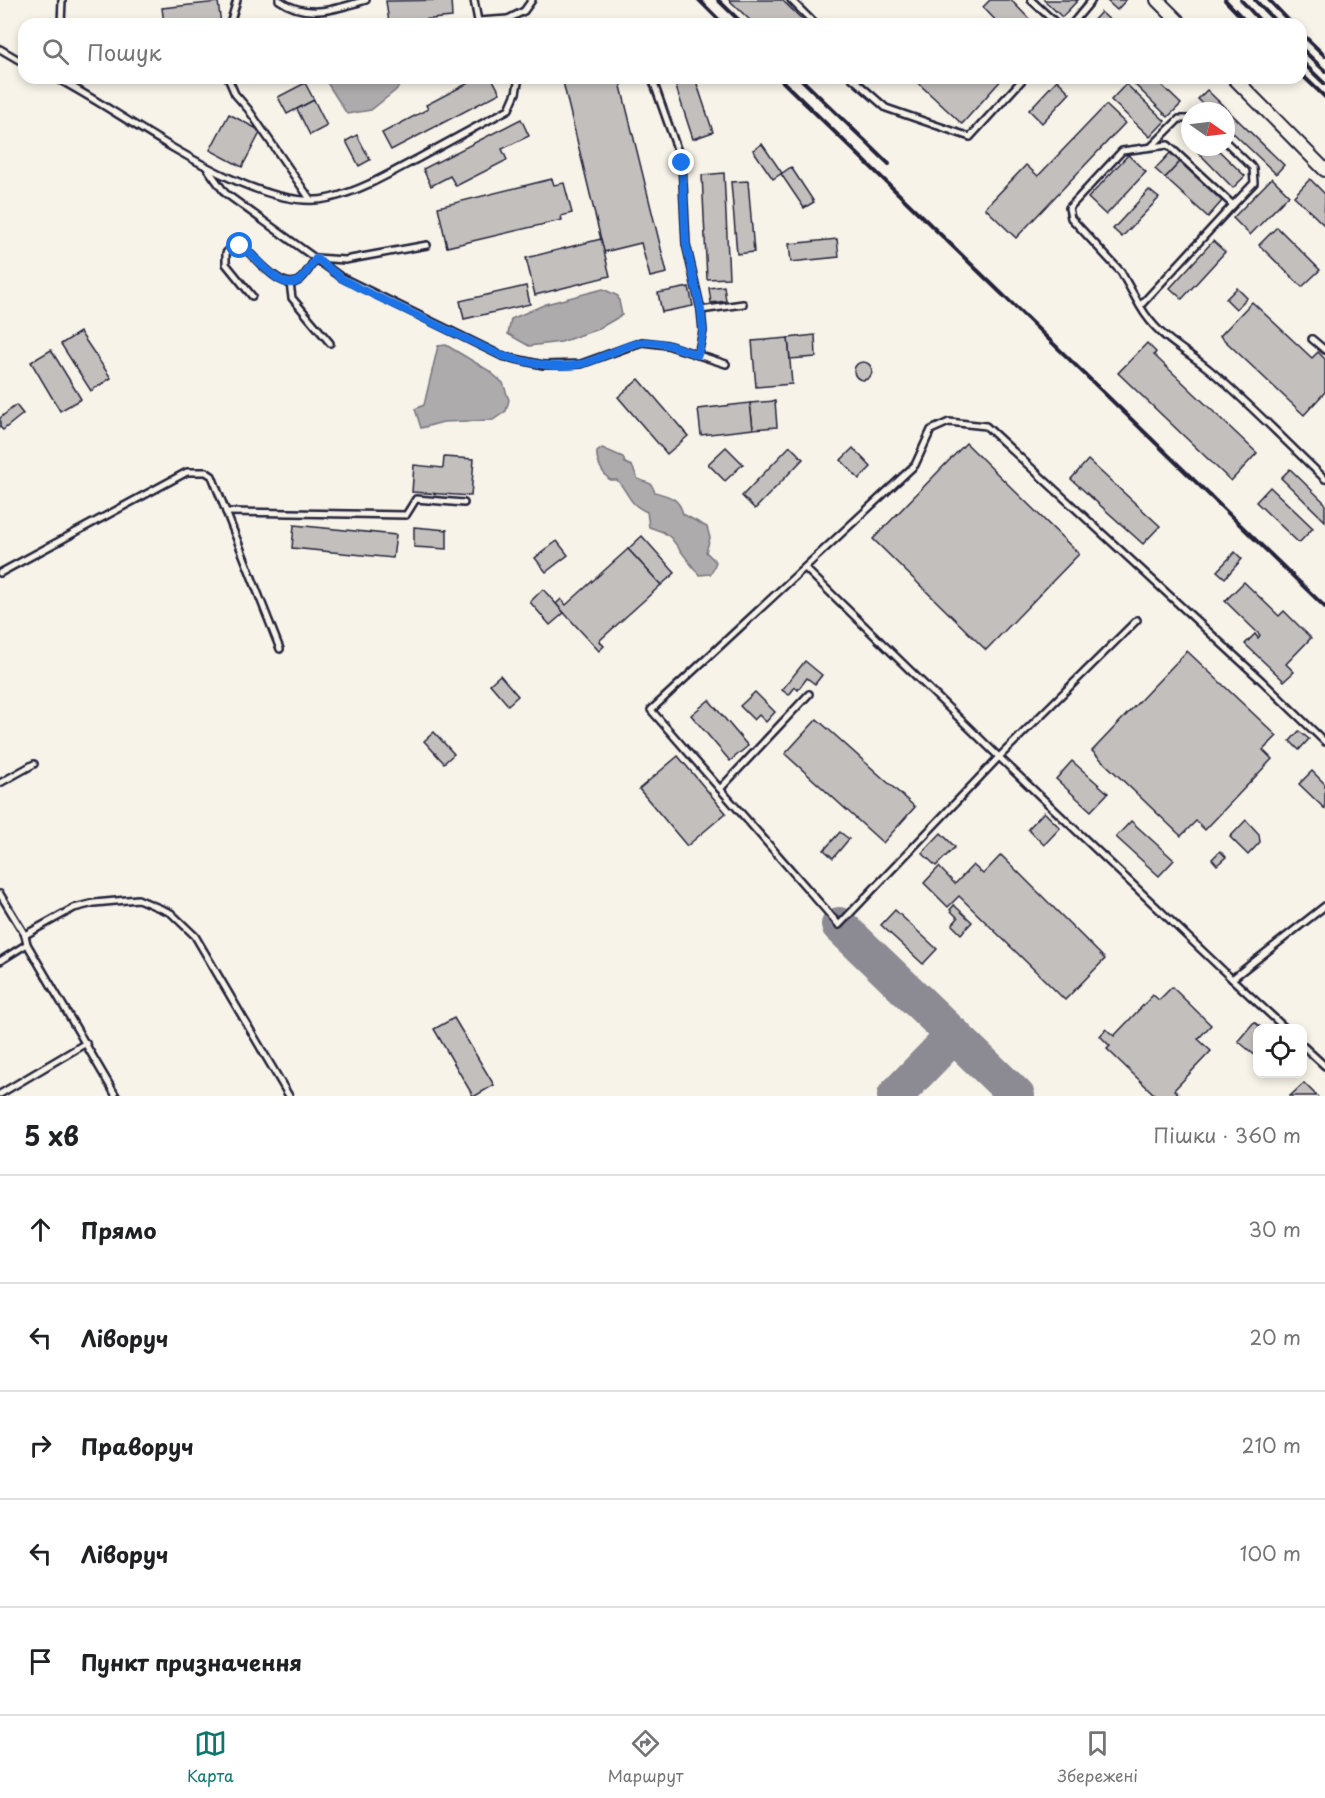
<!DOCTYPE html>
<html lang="uk">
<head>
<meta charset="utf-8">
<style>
  body { margin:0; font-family:"Playpen Sans",sans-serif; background:#f2f2f2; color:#202124 }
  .controls { position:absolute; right:18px; bottom:18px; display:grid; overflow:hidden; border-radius:12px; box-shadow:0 3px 9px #0003 }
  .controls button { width:54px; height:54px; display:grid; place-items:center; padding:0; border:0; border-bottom:2px solid #e0e0e0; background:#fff; color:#202124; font:30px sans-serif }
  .compass { position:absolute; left:1181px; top:102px; width:54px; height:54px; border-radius:50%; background:#fff; box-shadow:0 3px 9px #0003; rotate:104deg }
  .stop { position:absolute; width:18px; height:18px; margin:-14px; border:4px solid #1a73e8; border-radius:50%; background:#fff }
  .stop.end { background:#1a73e8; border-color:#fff; box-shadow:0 2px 6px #0008 }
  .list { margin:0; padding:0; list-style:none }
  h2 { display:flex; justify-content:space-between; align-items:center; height:78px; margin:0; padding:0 24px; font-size:26px }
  h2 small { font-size:20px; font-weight:400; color:#757577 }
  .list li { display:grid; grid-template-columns:39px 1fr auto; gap:18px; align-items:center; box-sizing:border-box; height:108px; padding:0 24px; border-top:2px solid #e0e0e0 }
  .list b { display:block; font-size:22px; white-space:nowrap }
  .list em { font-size:20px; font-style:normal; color:#757577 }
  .icon { flex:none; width:33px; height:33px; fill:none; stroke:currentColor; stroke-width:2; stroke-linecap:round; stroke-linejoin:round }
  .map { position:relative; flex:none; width:1325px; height:1096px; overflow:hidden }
  .search { position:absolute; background:#fff; box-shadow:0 3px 9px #0003; left:18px; right:18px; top:18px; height:66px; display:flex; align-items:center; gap:15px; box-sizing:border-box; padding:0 21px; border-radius:18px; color:#757577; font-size:22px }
  .sheet { height:618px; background:#fff }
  nav { display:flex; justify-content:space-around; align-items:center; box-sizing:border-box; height:84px; border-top:2px solid #e0e0e0; background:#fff; font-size:16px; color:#757577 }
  nav a { display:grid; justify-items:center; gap:3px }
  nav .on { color:#0f766e }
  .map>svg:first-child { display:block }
</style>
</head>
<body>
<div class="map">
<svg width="1325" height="1096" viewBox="0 0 1325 1096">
  <rect width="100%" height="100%" fill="#f7f3e8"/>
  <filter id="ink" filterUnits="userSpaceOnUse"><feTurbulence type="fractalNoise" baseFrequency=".0167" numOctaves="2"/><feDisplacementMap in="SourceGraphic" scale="12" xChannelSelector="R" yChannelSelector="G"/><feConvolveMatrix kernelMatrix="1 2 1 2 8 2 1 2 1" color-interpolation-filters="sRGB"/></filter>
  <g filter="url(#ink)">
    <g fill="#aeabad" stroke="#76747f" stroke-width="1.5">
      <path d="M 324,78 L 407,78 L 395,91 L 371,110 L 347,114 Z"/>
      <path d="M 603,289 L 618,296 L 622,315 L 598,329 L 561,342 L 529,346 L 508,334 L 511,319 L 546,304 Z"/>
      <path d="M 446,345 L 488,370 L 503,383 L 509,400 L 506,411 L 493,420 L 443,422 L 421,428 L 415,409 L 424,405 L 438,346 Z"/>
      <path d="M 602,448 L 623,457 L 625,463 L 632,466 L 638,479 L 651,484 L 655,492 C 669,496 679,498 683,514 L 707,527 L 710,538 L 706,552 L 716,562 L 711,574 L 699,575 L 671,538 L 663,532 L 649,527 L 647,512 C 627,503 630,494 617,480 L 610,480 C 603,474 596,462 597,452 Z"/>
    </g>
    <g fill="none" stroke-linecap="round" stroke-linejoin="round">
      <g stroke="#8c8a92" stroke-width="36">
        <path d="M 839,925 L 1017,1096"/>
        <path d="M 895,1096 L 954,1035"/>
      </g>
    </g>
    <g fill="#c2bfbd" stroke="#22223b" stroke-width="1.5">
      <path d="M 451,0 L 452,17 L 389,23 L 386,1 Z"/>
      <path d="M 729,0 L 782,0 L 807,24 L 754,24 Z"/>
      <path d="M 990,0 L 1011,0 L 1034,24 L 999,24 L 983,7 Z"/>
      <path d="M 1044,0 L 1078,0 L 1062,17 Z"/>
      <path d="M 1106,0 L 1126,0 L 1117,10 Z"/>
      <path d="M 218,2 L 221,24 L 164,24 L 162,8 Z"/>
      <path d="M 1101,12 L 1114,24 L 1090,24 Z"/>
      <path d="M 478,78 L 492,78 L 500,93 L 391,150 L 382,133 L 428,109 L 426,105 Z"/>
      <path d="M 562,78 L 619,78 L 667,273 L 650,277 L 641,243 L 604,252 Z"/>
      <path d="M 673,78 L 695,78 L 713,132 L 693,139 Z"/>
      <path d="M 920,78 L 1003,78 L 962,124 L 917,82 Z"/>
      <path d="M 1128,78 L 1154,78 L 1181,104 L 1168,117 Z"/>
      <path d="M 1057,80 L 1070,93 L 1042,123 L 1029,110 Z"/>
      <path d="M 305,83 L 314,100 L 287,114 L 278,97 Z"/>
      <path d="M 1126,84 L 1165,121 L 1150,137 L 1111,100 Z"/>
      <path d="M 1207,90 L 1284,165 L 1276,174 L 1226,126 L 1226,111 L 1211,111 L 1198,99 Z"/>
      <path d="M 314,100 L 327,126 L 310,135 L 297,109 Z"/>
      <path d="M 1106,105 L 1125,123 L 1016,238 L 985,208 L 1026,165 L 1038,176 Z"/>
      <path d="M 229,114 L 261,131 L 242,167 L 210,150 Z"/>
      <path d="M 521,119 L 529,136 L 502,149 L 507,160 L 456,186 L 450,176 L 431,186 L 423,169 Z"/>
      <path d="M 357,135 L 370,160 L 359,166 L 346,141 Z"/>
      <path d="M 762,144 L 782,173 L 773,179 L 753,150 Z"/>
      <path d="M 1195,147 L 1215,147 L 1245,176 L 1233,188 L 1194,148 Z"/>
      <path d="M 1170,153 L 1180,162 L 1165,178 L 1155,169 Z"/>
      <path d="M 1128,155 L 1146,172 L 1106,215 L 1088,198 Z"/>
      <path d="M 1180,162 L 1222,201 L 1208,217 L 1165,178 Z"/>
      <path d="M 791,167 L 814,202 L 804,208 L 781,174 Z"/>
      <path d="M 724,173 L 729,278 L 707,279 L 702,175 Z"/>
      <path d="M 1272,178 L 1289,195 L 1250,235 L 1233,218 Z"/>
      <path d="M 552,179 L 554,185 L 564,183 L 572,213 L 561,216 L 562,220 L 447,247 L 438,207 Z"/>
      <path d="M 1310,179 L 1325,194 L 1324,225 L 1294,196 Z"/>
      <path d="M 748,181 L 754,252 L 737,254 L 731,182 Z"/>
      <path d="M 1149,190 L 1159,198 L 1122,237 L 1113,229 Z"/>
      <path d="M 1277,227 L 1320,270 L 1302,287 L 1259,245 Z"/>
      <path d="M 601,239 L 610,276 L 535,295 L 526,258 Z"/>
      <path d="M 837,239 L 839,257 L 791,262 L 789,244 Z"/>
      <path d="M 1213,241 L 1225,252 L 1182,299 L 1170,288 Z"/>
      <path d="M 526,286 L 530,304 L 464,319 L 460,301 Z"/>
      <path d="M 724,286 L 726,301 L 711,303 L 709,288 Z"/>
      <path d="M 689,287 L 693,306 L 662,312 L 658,293 Z"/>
      <path d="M 1237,288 L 1247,298 L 1236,309 L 1226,299 Z"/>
      <path d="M 1252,302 L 1312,358 L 1318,352 L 1325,359 L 1325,392 L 1304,415 L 1220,336 Z"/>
      <path d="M 80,332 L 111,378 L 91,391 L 61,344 Z"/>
      <path d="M 815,335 L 816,357 L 790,359 L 788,338 Z"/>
      <path d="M 788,338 L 792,384 L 756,387 L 752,341 Z"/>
      <path d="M 1147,343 L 1156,352 L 1154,355 L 1257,453 L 1231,481 L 1118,373 Z"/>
      <path d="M 51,350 L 81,399 L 60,411 L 31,362 Z"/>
      <circle cx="863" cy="371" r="9"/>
      <path d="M 639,379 L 688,436 L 667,454 L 618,397 Z"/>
      <path d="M 775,401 L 777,427 L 753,429 L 750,403 Z"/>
      <path d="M 750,403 L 753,429 L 701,435 L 698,409 Z"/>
      <path d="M 16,405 L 23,414 L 3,430 L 0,427 L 0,418 Z"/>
      <path d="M 966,443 L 1079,554 L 986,650 L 873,539 Z"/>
      <path d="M 790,446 L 803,459 L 755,509 L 742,496 Z"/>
      <path d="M 726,447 L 743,464 L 725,481 L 708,464 Z"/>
      <path d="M 853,448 L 871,467 L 859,479 L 841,460 Z"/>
      <path d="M 444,457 L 474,459 L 471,496 L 412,492 L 414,465 L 443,468 Z"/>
      <path d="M 1088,460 L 1160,526 L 1143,544 L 1071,479 Z"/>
      <path d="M 1290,469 L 1325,503 L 1325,521 L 1281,478 Z"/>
      <path d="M 1270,487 L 1313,528 L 1299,543 L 1256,502 Z"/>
      <path d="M 294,525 L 396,535 L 393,558 L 292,548 Z"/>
      <path d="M 414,527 L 447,530 L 447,549 L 414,547 Z"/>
      <path d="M 642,536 L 675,573 L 661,585 L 628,549 Z"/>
      <path d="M 557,541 L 568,555 L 546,572 L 535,558 Z"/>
      <path d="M 628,549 L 661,585 L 599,641 L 604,646 L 599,651 L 556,604 L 561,599 L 566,605 Z"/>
      <path d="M 1235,552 L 1242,559 L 1225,578 L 1217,571 Z"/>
      <path d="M 1244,582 L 1279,616 L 1284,611 L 1311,638 L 1286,664 L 1294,672 L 1284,681 L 1245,644 L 1255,634 L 1258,638 L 1260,635 L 1225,601 Z"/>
      <path d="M 543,589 L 564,613 L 550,625 L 530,602 Z"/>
      <path d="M 1187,651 L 1277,736 L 1263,750 L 1272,759 L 1205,830 L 1196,821 L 1181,836 L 1092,751 Z"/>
      <path d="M 805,661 L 822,675 L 815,684 L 807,678 L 798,690 L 795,687 L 789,695 L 782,690 Z"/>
      <path d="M 500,675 L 518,696 L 508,705 L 490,684 Z"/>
      <path d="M 755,692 L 775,712 L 766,722 L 759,715 L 754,720 L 740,706 Z"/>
      <path d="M 709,700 L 748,746 L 730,761 L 691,715 Z"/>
      <path d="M 817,719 L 915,807 L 883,843 L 785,754 Z"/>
      <path d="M 1299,731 L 1309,739 L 1299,750 L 1290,741 Z"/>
      <path d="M 434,732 L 454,754 L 444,763 L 424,741 Z"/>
      <path d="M 678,756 L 726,813 L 687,846 L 639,789 Z"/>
      <path d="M 1072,761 L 1108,793 L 1091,811 L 1056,779 Z"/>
      <path d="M 1312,771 L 1325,784 L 1325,809 L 1299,784 Z"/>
      <path d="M 1044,812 L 1060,828 L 1044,845 L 1028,829 Z"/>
      <path d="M 1246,820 L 1259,834 L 1260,842 L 1248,855 L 1230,837 Z"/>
      <path d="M 1131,821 L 1174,860 L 1159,876 L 1116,837 Z"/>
      <path d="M 840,832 L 849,839 L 833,858 L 824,850 Z"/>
      <path d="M 941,833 L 955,847 L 936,866 L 922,853 Z"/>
      <path d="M 1220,851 L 1226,857 L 1217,865 L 1212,859 Z"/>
      <path d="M 1001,855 L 1105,959 L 1065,1000 L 959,896 L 948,907 L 924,883 L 939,867 L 955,884 L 973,865 L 983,874 Z"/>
      <path d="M 954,905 L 972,922 L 961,934 L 952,925 L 958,918 L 950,910 Z"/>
      <path d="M 895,910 L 937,949 L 923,964 L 881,925 Z"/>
      <path d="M 1172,987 L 1211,1025 L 1198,1039 L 1211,1051 L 1174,1090 L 1181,1096 L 1156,1096 L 1107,1049 L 1110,1046 L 1100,1036 L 1106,1029 L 1114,1036 L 1153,995 L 1159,1000 Z"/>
      <path d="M 454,1018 L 494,1085 L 475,1096 L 473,1096 L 434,1029 Z"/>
      <path d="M 1254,1022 L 1262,1028 L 1258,1028 L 1258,1058 L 1238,1041 Z"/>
      <path d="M 1304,1083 L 1317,1096 L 1290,1096 Z"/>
    </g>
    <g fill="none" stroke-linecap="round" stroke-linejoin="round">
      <g stroke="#22223b" stroke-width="10">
        <g id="service">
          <path d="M 279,0 C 307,20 336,9 366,0"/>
          <path d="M 474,0 L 478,21 L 508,19"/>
          <path d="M 791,0 L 815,24"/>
          <path d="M 1031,0 L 1057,24"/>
          <path d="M 61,24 L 62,0"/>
          <path d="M 230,24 L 237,0"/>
          <path d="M 509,24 L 508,19 L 524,11 L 532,0"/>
          <path d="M 1072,24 L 1092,0"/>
          <path d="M 0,49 L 24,63"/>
          <path d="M 56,78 C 124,112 255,217 330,198 C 362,190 389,174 417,159 C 448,142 478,126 509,109 L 516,93 L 519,78"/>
          <path d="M 228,78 L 235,94 L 248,109 L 310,199"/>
          <path d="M 652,78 L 682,163 L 686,244 L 701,310 L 703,331 L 698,355"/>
          <path d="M 852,78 L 886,108 L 970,137 L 1024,78"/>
          <path d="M 1226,142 L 1253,168 L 1254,183 L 1233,205"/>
          <path d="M 1152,146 L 1179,119 L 1190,119"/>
          <path d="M 207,168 L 225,193 L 341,277 L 502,356 L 543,365 L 581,364 L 642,342 L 667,345 L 726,364"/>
          <path d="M 290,283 L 292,298 L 330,343"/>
          <path d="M 252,296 L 226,264 L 226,253 L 232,247 L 244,248 C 256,258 282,291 298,281 C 306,276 311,265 316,258 L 345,260 L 427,245"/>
          <path d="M 1140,306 L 1233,205 L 1168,145 L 1122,151 L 1069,208 L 1071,218 L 1121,272 L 1140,306 C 1159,339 1184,348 1211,371 C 1251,405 1287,443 1325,479"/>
          <path d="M 701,310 L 743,304"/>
          <path d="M 1312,339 L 1325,350"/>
          <path d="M 226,512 L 406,515 L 416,499 L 464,503"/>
          <path d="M 805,568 L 999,757 L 1137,620"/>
          <path d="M 0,573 L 187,472 L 206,472 L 212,476 L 280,649"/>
          <path d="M 1325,742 L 1262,681 L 986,426 L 949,422 L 931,430 L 915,465 L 651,710 L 839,925 L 999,757 L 1232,979 L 1325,906"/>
          <path d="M 0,783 L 34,764"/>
          <path d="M 720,789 L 809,694"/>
          <path d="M 0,894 L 25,935 L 27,944 L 116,1096"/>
          <path d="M 25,935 L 74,908 L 94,903 L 138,899 L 171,913 L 195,936 L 289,1096"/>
          <path d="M 0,961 L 27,944"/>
          <path d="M 1232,979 L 1285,1028"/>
          <path d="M 1302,1045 L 1325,1066"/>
          <path d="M 0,1094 L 86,1043"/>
        </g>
      </g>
      <g stroke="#22223b" stroke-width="16">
        <g id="tertiary">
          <path d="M 1157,0 L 1181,24"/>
          <path d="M 1234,78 L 1325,170"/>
        </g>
      </g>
      <use href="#service" stroke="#f7f3e8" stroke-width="5"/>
      <use href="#tertiary" stroke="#f7f3e8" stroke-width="12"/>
      <g stroke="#22223b" stroke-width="4">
        <path d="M 699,0 L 723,24"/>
        <path d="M 718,0 L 743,24"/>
        <path d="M 1225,0 L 1248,24"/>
        <path d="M 1241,0 L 1263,24"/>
        <path d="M 1255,0 L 1278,24"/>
        <path d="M 1269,0 L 1292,24"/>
        <path d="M 1301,33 L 1325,56"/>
        <path d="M 1301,48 L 1325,71"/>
        <path d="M 1301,61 L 1325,84"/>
        <path d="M 1301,74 L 1325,97"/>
        <path d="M 779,78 L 1325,607"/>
        <path d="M 800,78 L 889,164"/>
      </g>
    </g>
  </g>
  <g fill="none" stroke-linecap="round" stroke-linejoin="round" filter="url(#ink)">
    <path stroke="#1a73e8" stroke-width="8" d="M 240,246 C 256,253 279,293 298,281 C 306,276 311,265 316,258 L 341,278 L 359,288 L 502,356 C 528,362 555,370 581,364 C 600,360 625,344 643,342 C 662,341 681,349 698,355 L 703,331 L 701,310 L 686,244 L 682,163"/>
  </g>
</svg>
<div class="controls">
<button><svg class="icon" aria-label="locate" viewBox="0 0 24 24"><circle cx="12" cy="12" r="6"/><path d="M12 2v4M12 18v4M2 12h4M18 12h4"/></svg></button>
</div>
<svg class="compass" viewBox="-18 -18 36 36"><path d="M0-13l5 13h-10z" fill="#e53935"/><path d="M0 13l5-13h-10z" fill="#757577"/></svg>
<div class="stop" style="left:240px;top:246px"></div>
<div class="stop end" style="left:682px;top:163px"></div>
<div class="search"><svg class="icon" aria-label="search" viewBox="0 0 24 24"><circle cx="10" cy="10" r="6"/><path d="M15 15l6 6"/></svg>Пошук</div>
</div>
<section class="sheet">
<h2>5 хв<small>Пішки · 360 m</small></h2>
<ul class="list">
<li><svg class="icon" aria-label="ahead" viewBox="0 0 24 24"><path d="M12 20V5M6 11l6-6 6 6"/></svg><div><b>Прямо</b></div><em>30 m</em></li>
<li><svg class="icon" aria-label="left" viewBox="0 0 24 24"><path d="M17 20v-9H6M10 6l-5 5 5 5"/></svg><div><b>Ліворуч</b></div><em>20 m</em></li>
<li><svg class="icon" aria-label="right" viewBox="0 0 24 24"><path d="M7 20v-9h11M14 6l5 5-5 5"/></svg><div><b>Праворуч</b></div><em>210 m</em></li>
<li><svg class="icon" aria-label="left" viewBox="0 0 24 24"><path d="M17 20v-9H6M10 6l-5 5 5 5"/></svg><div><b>Ліворуч</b></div><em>100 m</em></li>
<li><svg class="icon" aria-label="arrive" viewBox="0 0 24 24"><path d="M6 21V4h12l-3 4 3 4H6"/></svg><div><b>Пункт призначення</b></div></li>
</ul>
</section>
<nav>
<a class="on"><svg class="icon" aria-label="map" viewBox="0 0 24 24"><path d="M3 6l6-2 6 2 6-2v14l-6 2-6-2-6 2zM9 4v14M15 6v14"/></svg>Карта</a>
<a><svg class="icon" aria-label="directions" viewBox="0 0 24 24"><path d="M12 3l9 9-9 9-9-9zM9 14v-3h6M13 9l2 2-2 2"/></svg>Маршрут</a>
<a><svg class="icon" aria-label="saved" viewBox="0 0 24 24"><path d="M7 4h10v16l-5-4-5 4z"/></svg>Збережені</a>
</nav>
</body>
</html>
